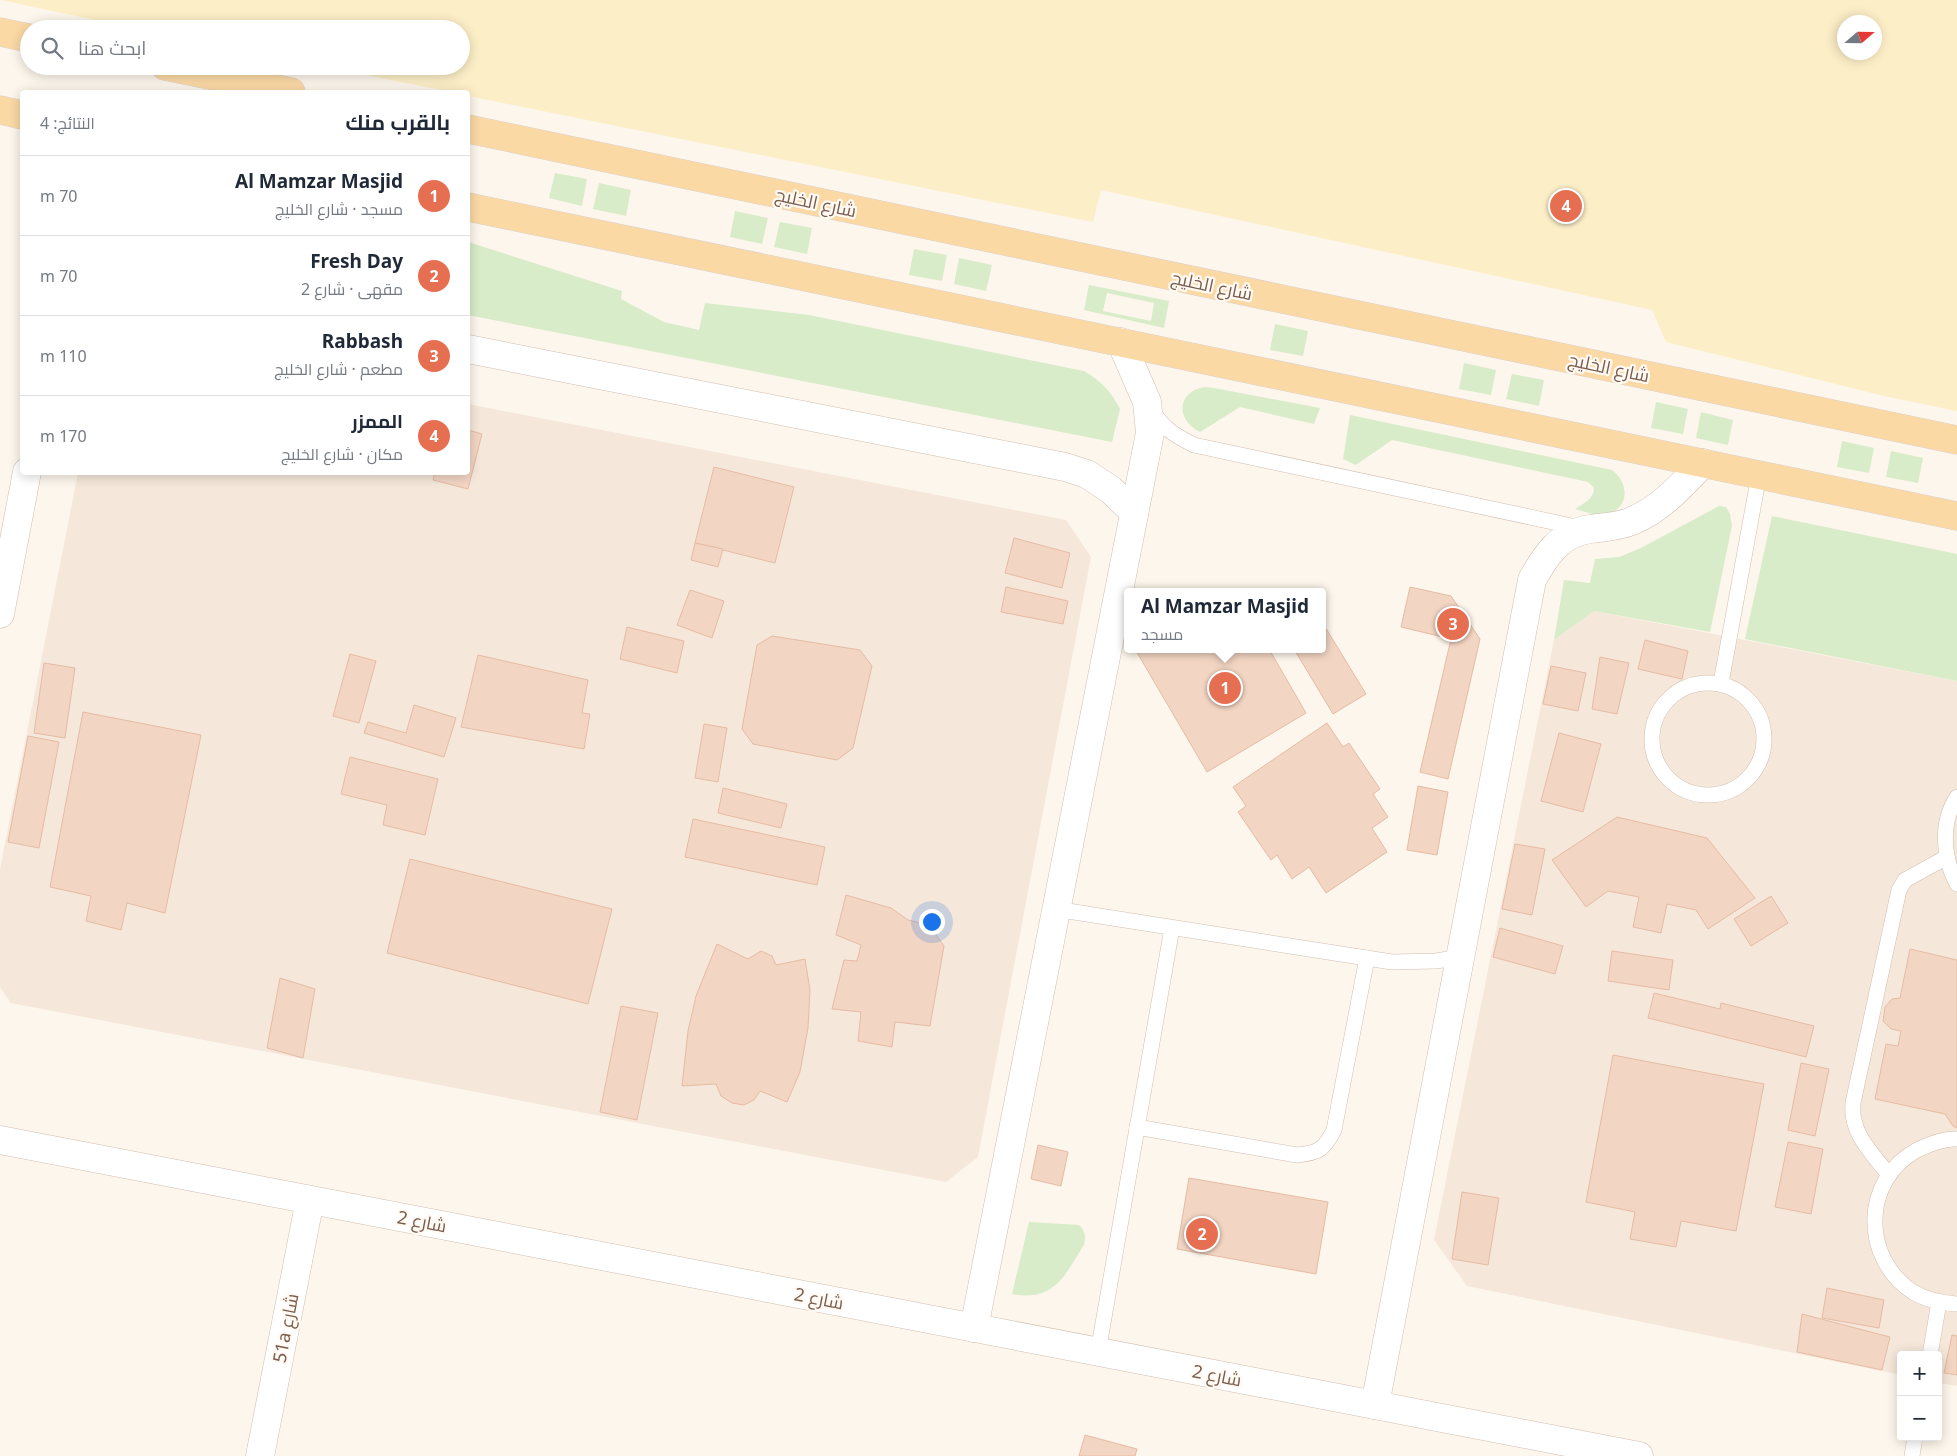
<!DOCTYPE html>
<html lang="ar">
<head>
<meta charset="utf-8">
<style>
  body { margin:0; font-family:"Noto Sans",Cairo,sans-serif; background:#f2f2f3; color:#1f2937; direction:rtl }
  .controls { position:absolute; right:15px; bottom:15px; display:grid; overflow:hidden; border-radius:5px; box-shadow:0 2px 12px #0003 }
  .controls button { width:45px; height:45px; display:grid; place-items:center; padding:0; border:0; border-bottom:1px solid #e0e1e3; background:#fff; color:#1f2937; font:25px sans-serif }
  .compass { position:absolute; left:1837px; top:15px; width:45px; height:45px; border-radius:50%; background:#fff; box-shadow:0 2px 12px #0003; rotate:70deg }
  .you { position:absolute; left:931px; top:921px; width:18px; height:18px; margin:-12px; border:4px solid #fff; border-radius:50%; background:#1a73e8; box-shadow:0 0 0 8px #1a73e833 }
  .badge { display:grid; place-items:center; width:32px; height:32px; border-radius:50%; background:#e76f51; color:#fff; font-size:16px; font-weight:700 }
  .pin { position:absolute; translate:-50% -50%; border:2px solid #fff; box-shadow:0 1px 5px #0006 }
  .popup { position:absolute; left:1124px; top:588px; width:202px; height:65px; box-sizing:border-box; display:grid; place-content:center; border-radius:5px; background:#fff; filter:drop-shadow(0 1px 4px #0005); font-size:16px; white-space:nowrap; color:#747a83 }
  .popup b { font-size:19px; color:#1f2937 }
  .popup::after { content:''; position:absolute; left:50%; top:100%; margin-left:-10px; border:10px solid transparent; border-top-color:#fff }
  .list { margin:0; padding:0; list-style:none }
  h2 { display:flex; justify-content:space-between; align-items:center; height:65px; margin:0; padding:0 20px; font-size:21px }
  h2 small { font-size:16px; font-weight:400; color:#747a83 }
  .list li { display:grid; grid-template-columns:32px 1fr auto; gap:15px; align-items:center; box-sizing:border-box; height:80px; padding:0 20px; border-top:1px solid #e0e1e3 }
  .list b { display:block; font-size:19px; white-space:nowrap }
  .list p { margin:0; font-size:16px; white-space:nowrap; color:#747a83 }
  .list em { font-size:16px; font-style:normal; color:#747a83 }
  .icon { flex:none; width:28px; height:28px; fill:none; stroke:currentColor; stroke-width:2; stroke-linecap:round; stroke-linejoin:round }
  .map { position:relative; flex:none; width:1957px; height:1456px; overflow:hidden; direction:ltr }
  .search { position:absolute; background:#fff; box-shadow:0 2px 12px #0003; left:20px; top:20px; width:450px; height:55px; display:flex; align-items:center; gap:12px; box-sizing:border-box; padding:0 18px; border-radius:28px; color:#747a83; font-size:19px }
  .panel { position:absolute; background:#fff; box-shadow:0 2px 12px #0003; left:20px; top:90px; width:450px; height:385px; border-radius:5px; direction:rtl }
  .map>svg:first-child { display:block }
</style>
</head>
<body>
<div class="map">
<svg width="1957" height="1456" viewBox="0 0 1957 1456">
  <rect width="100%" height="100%" fill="#fdf6ec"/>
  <g fill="#f5e8da">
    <path d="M 468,404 L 1066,520 L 1091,557 L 978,1157 L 946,1182 L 11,1003 L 0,987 L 0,869 L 78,473 L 468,472 Z"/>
    <path d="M 1594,611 L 1957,681 L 1957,1386 L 1938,1383 L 1938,1355 L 1901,1355 L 1901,1375 L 1467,1286 L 1434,1240 L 1554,640 Z"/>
  </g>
  <g fill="#d8ecc9" fill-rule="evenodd">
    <path d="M 555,173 L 587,179 L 582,206 L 549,198 Z"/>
    <path d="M 599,183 L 631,190 L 626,216 L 593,209 Z"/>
    <path d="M 735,211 L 768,218 L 762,244 L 730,237 Z"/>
    <path d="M 780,222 L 812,228 L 807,254 L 774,247 Z"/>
    <path d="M 468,242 L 622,291 L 621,299 L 664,322 L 699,330 L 705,303 L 809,315 L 1084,371 C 1101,381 1111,391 1120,409 L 1112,442 L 468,315 Z"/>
    <path d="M 914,249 L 947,255 L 942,281 L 909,275 Z"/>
    <path d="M 959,258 L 992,265 L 986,291 L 954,284 Z"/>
    <path d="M 1089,285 L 1169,301 L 1164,328 L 1084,310 ZM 1107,293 L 1154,303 L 1151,321 L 1103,311 Z"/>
    <path d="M 1275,324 L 1308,331 L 1303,356 L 1270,350 Z"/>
    <path d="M 1464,363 L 1496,370 L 1491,395 L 1459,389 Z"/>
    <path d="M 1512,374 L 1544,380 L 1539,406 L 1506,399 Z"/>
    <path d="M 1205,387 L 1214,388 L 1320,408 L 1314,424 L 1240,407 L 1200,432 C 1175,420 1177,391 1205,387 Z"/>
    <path d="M 1656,402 L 1688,409 L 1683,434 L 1651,428 Z"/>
    <path d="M 1701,412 L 1733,420 L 1728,445 L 1696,438 Z"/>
    <path d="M 1350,415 L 1612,470 C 1631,484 1629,511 1603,515 C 1595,516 1584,511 1575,509 C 1584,503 1594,499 1594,488 L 1588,482 L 1392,440 L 1356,465 L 1343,459 Z"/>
    <path d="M 1842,441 L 1874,448 L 1869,473 L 1837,467 Z"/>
    <path d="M 1891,451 L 1923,458 L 1918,483 L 1886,477 Z"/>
    <path d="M 1719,506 L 1726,507 L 1730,514 L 1732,526 L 1710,632 L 1594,611 L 1554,640 L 1564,580 L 1590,583 L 1595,559 L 1619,557 L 1641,548 Z"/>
    <path d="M 1772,516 L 1957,554 L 1957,681 L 1745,639 Z"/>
    <path d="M 1029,1222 L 1079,1225 C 1085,1231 1086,1236 1084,1245 C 1064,1276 1055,1302 1012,1294 Z"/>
  </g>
  <path fill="#fcefc7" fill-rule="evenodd" d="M 1,0 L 1957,0 L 1957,411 L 1884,396 L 1666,342 L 1652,310 L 1101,190 L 1093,222 L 468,96 L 468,92 L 451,92 L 321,66 L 461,66 L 461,29 L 137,29 ZM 1844,22 L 1874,22 L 1874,52 L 1844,52 Z"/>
  <g fill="#f3d5c3" stroke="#e6bba3">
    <path d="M 468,430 L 482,434 L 468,489 L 433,480 L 435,472 L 468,472 Z"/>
    <path d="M 714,467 L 794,487 L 775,563 L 695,543 Z"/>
    <path d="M 1014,538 L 1070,553 L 1062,588 L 1005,573 Z"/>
    <path d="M 695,543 L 723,549 L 718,567 L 691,560 Z"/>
    <path d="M 1006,587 L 1068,601 L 1063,624 L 1001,612 Z"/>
    <path d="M 1410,587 L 1451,596 L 1480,639 L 1448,779 L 1420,772 L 1451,639 L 1401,627 Z"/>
    <path d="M 690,590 L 724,601 L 712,638 L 677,625 Z"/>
    <path d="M 1322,622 L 1366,694 L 1333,714 L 1294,649 L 1322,649 Z"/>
    <path d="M 627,627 L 684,641 L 677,673 L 620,659 Z"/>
    <path d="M 772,636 L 860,650 L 872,666 L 853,748 L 837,760 L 753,744 L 742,729 L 757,645 Z"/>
    <path d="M 1645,640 L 1688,651 L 1682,679 L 1638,669 Z"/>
    <path d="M 1135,649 L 1269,649 L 1306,713 L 1207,772 Z"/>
    <path d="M 350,654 L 376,661 L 359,723 L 333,716 Z"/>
    <path d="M 478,655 L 588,680 L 582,713 L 590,714 L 584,749 L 461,727 Z"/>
    <path d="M 1600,657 L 1629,663 L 1617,714 L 1592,709 Z"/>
    <path d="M 44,663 L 75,668 L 65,738 L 34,733 Z"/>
    <path d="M 1551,666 L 1586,673 L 1578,711 L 1543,704 Z"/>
    <path d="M 414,705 L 456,718 L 444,757 L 364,733 L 368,722 L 406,733 Z"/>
    <path d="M 83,712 L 201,735 L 165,913 L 127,903 L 121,930 L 86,921 L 91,896 L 50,887 Z"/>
    <path d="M 1327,723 L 1343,747 L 1349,743 L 1380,789 L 1373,794 L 1388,817 L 1372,828 L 1387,852 L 1326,893 L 1309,867 L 1292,879 L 1277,855 L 1271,860 L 1238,812 L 1246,806 L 1233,787 Z"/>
    <path d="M 704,724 L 727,728 L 718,782 L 695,778 Z"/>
    <path d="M 1559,733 L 1601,744 L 1583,812 L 1541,801 Z"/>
    <path d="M 28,736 L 59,742 L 39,848 L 8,842 Z"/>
    <path d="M 350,757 L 438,779 L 425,835 L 383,825 L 387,805 L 341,794 Z"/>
    <path d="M 1418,786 L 1448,792 L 1437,855 L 1407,850 Z"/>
    <path d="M 723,788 L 787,804 L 781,828 L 718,813 Z"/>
    <path d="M 1617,817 L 1707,838 L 1755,898 L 1708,929 L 1696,910 L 1667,904 L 1661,933 L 1633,927 L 1639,897 L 1608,891 L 1586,907 L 1552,860 Z"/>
    <path d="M 693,819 L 825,847 L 817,885 L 685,857 Z"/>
    <path d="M 1515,844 L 1545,849 L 1532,915 L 1502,909 Z"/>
    <path d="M 410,859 L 612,909 L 588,1004 L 387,953 Z"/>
    <path d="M 846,895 L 891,908 L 908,920 L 929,925 L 944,946 L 930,1026 L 895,1022 L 892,1047 L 858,1041 L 861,1012 L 832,1009 L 844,960 L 857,961 L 861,945 L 836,935 Z"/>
    <path d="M 1771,896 L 1788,923 L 1751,946 L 1734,919 Z"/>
    <path d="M 1500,928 L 1563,946 L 1555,974 L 1493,957 Z"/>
    <path d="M 717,944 L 748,959 L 761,951 L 772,956 L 776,965 L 805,959 L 810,990 L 808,1028 L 800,1072 L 787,1102 L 760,1091 L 754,1100 L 744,1105 L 732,1103 L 721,1096 L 716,1084 L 682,1086 L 688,1031 L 696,996 Z"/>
    <path d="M 1910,949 L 1957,960 L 1957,1128 L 1953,1126 L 1945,1114 L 1875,1099 L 1886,1044 L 1898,1046 L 1901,1031 L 1891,1029 L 1883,1021 L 1885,1007 L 1892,999 L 1900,998 Z"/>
    <path d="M 1612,951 L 1673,960 L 1669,990 L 1608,981 Z"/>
    <path d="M 280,978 L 315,989 L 303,1058 L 267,1048 Z"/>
    <path d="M 1654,993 L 1720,1009 L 1721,1003 L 1814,1026 L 1806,1057 L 1648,1018 Z"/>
    <path d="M 621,1006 L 658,1013 L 637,1120 L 600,1112 Z"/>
    <path d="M 1613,1055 L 1764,1084 L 1736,1231 L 1681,1221 L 1676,1247 L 1630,1239 L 1635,1212 L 1586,1202 Z"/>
    <path d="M 1801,1063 L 1829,1069 L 1815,1136 L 1788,1130 Z"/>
    <path d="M 1788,1142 L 1823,1149 L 1811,1214 L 1775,1207 Z"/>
    <path d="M 1038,1145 L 1068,1152 L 1061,1186 L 1031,1179 Z"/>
    <path d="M 1189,1178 L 1328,1202 L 1316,1274 L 1177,1249 Z"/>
    <path d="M 1462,1192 L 1499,1198 L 1488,1265 L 1452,1259 Z"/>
    <path d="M 1827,1288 L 1884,1300 L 1879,1328 L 1822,1318 Z"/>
    <path d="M 1802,1314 L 1890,1337 L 1882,1370 L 1797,1352 Z"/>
    <path d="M 1952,1335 L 1957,1336 L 1957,1375 L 1944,1373 Z"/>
    <path d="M 1085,1435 L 1137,1449 L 1135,1456 L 1079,1456 Z"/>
  </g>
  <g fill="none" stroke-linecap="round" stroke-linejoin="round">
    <g stroke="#d1beb0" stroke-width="16">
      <g id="service">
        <path d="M 1152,410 C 1162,428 1176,436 1194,445 L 1581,528"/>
        <circle cx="1708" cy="739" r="56"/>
        <path d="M 1721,683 L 1759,475"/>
        <path d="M 1957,797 C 1940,823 1943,858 1957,884"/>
        <path d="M 1055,909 L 1392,962 L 1436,961 L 1461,957"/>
        <path d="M 1137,1127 L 1297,1155 C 1318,1153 1324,1150 1334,1130 L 1367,958"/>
        <path d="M 1957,1139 C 1944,1138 1929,1144 1917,1150 C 1862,1180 1861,1258 1913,1292 C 1926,1300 1942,1303 1957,1304"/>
        <path d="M 1889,1175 C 1871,1152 1850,1133 1853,1103 L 1899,890 L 1905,880 L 1947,857"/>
        <path d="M 1098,1352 L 1172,928"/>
        <path d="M 1930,1355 L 1939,1302"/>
        <path d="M 1912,1456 L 1915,1437"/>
      </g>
    </g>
    <g stroke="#d1beb0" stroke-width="29">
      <g id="minor">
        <path d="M 468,349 L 1065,467 L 1087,474 L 1111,490 L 1134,512"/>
        <path d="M 0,614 L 27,472"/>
        <path d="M 0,1140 L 1639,1456"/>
        <path d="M 974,1328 L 1150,433 L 1147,402 L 1121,342"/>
        <path d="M 1375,1405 L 1532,580 C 1545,556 1560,533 1590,529 C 1604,527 1618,527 1632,521 C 1661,509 1682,485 1703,463"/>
        <path d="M 260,1456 L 310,1200"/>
      </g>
    </g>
    <g stroke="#dad1cd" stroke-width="29">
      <g id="primary">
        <path d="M 0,32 L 29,38"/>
        <path d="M 165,66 L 291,92"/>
        <path d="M 0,110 L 22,115"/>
        <path d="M 468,129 L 1957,440"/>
        <path d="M 468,207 L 1957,516"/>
      </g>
    </g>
    <use href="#service" stroke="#fff" stroke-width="15"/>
    <use href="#minor" stroke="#fff" stroke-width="28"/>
    <use href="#primary" stroke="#fbd9a5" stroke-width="28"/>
  </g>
  <g text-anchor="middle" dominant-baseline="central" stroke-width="4.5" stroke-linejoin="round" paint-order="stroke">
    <g font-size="18" fill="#7a5c4d" stroke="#fffaf3">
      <text transform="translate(816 202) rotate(12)">شارع الخليج</text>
      <text transform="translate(1212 285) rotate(12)">شارع الخليج</text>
      <text transform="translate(1609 367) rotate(12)">شارع الخليج</text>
      <text transform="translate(422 1221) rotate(11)">شارع 2</text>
      <text transform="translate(819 1298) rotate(11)">شارع 2</text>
      <text transform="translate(285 1328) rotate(-79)">51a شارع</text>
      <text transform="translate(1217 1375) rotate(11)">شارع 2</text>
    </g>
  </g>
</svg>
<div class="controls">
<button>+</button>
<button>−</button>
</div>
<svg class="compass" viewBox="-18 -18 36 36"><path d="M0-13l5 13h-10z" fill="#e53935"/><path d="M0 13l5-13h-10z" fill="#747a83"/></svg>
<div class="you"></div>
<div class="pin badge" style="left:1225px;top:688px">1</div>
<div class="popup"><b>Al Mamzar Masjid</b>مسجد</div>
<div class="pin badge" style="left:1202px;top:1234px">2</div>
<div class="pin badge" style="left:1453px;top:624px">3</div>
<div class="pin badge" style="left:1566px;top:206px">4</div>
<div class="search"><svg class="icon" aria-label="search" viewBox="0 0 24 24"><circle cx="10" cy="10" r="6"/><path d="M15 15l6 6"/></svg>ابحث هنا</div>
<section class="panel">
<h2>بالقرب منك<small>النتائج: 4</small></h2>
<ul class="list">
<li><span class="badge">1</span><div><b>Al Mamzar Masjid</b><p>مسجد · شارع الخليج</p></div><em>70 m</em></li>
<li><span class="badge">2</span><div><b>Fresh Day</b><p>مقهى · شارع 2</p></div><em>70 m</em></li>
<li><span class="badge">3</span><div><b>Rabbash</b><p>مطعم · شارع الخليج</p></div><em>110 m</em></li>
<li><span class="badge">4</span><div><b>الممزر</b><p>مكان · شارع الخليج</p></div><em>170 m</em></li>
</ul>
</section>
</div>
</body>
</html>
